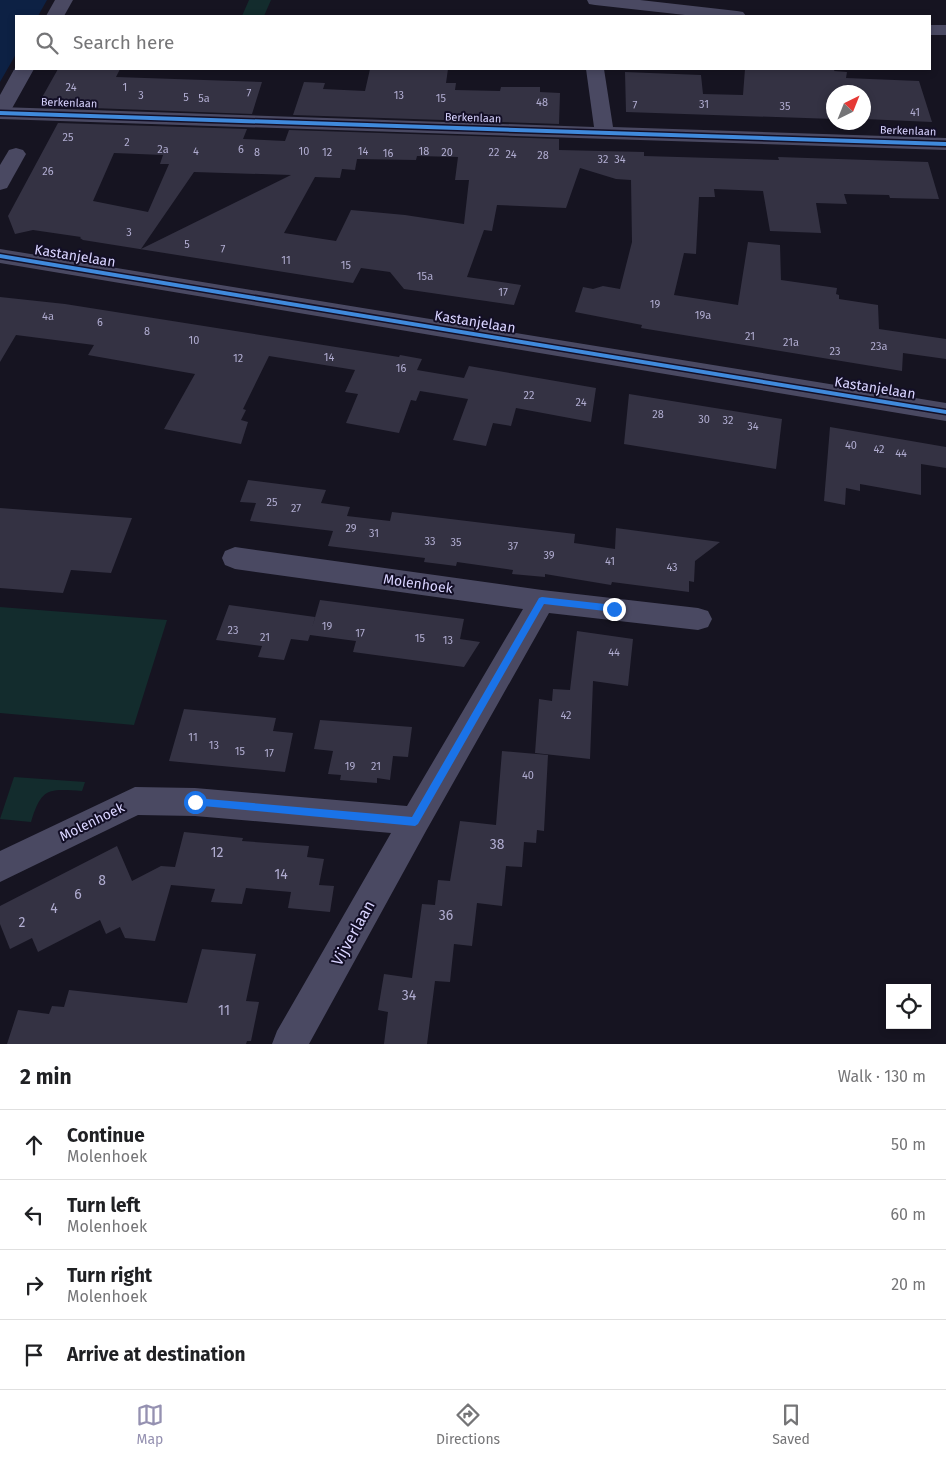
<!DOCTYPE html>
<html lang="en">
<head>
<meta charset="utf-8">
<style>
  body { margin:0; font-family:"Fira Sans",sans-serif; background:#f2f2f2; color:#202124 }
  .controls { position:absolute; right:15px; bottom:15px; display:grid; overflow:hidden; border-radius:0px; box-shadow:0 2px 8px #0003 }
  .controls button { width:45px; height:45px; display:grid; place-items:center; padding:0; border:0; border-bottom:1px solid #e0e0e0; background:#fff; color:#202124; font:25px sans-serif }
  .compass { position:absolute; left:826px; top:85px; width:45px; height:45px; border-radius:50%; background:#fff; box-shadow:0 2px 8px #0003; rotate:43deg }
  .stop { position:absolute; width:15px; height:15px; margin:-11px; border:4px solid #1a73e8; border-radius:50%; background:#fff }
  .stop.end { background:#1a73e8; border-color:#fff; box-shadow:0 1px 5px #0008 }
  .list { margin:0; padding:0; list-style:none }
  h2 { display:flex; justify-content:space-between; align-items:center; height:65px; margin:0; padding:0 20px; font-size:21px }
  h2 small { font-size:16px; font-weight:400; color:#757577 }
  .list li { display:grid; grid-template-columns:32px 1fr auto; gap:15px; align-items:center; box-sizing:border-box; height:70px; padding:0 20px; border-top:1px solid #e0e0e0 }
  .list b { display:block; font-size:19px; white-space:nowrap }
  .list p { margin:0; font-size:16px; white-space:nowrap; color:#757577 }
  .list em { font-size:16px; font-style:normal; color:#757577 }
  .icon { flex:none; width:28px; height:28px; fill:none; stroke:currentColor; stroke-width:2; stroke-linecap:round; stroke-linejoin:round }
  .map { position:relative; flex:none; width:946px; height:1044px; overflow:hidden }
  .search { position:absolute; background:#fff; box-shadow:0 2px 8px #0003; left:15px; right:15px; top:15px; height:55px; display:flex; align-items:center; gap:12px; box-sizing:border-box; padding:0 18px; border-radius:0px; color:#757577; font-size:19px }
  .sheet { height:345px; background:#fff }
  nav { display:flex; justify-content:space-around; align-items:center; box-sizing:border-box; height:70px; border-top:1px solid #e0e0e0; background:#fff; font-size:14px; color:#757577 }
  nav a { display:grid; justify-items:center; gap:2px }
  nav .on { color:#9591b1 }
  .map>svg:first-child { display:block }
</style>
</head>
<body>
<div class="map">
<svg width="946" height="1044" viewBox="0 0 946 1044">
  <rect width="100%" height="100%" fill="#161421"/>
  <g fill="#132c2d">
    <path d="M 249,0 L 271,0 L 264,16 L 242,16 Z"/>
    <path d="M 0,607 L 167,620 L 134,725 L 0,713 Z"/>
    <path d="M 14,777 L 85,782 L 82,791 C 48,789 42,787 31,822 L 0,819 Z"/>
  </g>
  <path fill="#0d2144" d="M 0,0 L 47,0 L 38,16 L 16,16 L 16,54 L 0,82 Z"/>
  <g fill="#343243" fill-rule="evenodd">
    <path d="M 58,69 L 120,69 L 116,77 L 262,82 L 252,114 L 66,107 L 68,102 L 40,101 Z"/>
    <path d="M 370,69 L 448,69 L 446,83 L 456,83 L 455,90 L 500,91 L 501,87 L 540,87 L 540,92 L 560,93 L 559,124 L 293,115 L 304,82 L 325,83 L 323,89 L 365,91 Z"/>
    <path d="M 745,69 L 835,69 L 834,71 L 847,72 L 846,78 L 919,81 L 932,122 L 864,119 L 864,92 L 834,92 L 834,119 L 626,112 L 625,72 L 701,75 L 703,94 L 743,95 Z"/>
    <path d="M 58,123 L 247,129 L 243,139 L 285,141 L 289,130 L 559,139 L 559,150 L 644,152 L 644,156 L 779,160 L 778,157 L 928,162 L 939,199 L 890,198 L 889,195 L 844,194 L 847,204 L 816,203 L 821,233 L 770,231 L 763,191 L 714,189 L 715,197 L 699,197 L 696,254 L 684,253 L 674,295 L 738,305 L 748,242 L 780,245 L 781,280 L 837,288 L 836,294 L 839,295 L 839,299 L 878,305 L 879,329 L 946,339 L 946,359 L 903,353 L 902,371 L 641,328 L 642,325 L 575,312 L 583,287 L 593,289 L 603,286 L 620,289 L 632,242 L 631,180 L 616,179 L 580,168 L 566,208 L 497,205 L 492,231 L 484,230 L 467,277 L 521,285 L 514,305 L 404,289 L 390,272 L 361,268 L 353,283 L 83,240 L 80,238 L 81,237 L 33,230 L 15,234 L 8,216 ZM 114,153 L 163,155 L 160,164 L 169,164 L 148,212 L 93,201 ZM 417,156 L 458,157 L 455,180 L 469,180 L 464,224 L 405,215 L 351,210 L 336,241 L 284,233 L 315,177 L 340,178 L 342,169 L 355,170 L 357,159 L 416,160 ZM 194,172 L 291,175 L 141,249 Z"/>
    <path d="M 0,297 L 65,304 L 399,357 L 400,355 L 422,359 L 417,370 L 464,378 L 469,366 L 596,388 L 591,422 L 516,408 L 511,426 L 493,423 L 486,446 L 453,440 L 468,399 L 420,391 L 416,401 L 411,400 L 399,433 L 346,423 L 358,394 L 345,392 L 355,370 L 269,356 L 243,409 L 246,410 L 241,420 L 248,422 L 241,444 L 164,429 L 195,374 L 88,355 L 94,345 L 16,335 L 0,362 Z"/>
    <path d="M 629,394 L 782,419 L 776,469 L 624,444 Z"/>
    <path d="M 830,427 L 946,447 L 946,468 L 921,464 L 921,495 L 860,484 L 860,491 L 846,488 L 845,505 L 824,501 Z"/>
    <path d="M 248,480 L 326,490 L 321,503 L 350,507 L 347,516 L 390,521 L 392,512 L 434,517 L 575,534 L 574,543 L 615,549 L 616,528 L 720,542 L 695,561 L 694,582 L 689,581 L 689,592 L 612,582 L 611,585 L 545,574 L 545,577 L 512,574 L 513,570 L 457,562 L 456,566 L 424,562 L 425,558 L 328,546 L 333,531 L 250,521 L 256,503 L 240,502 Z"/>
    <path d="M 0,508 L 132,518 L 111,573 L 71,570 L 63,593 L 0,588 Z"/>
    <path d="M 320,600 L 464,619 L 460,639 L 480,642 L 464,667 L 353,652 L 356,641 L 310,635 L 308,641 L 291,639 L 284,660 L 258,657 L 262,646 L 216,640 L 229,605 L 315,617 L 312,628 Z"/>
    <path d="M 577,631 L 633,639 L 628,686 L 593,681 L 590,759 L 535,753 L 539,699 L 552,701 L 553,689 L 570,690 Z"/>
    <path d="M 184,709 L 276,718 L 273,731 L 293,733 L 285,772 L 169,761 Z"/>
    <path d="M 320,720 L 412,727 L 408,757 L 393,756 L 390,780 L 377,778 L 377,783 L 340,780 L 341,775 L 328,774 L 333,751 L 314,749 Z"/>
    <path d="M 502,751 L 548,755 L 544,831 L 537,830 L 536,843 L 524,842 L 522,867 L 506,866 L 502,906 L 477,903 L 472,946 L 454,944 L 450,982 L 435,981 L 427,1044 L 384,1044 L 388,1012 L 378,1010 L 384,974 L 412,978 L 422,904 L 435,905 L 438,880 L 450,881 L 460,821 L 496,825 Z"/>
    <path d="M 184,832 L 243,838 L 242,841 L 309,846 L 307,857 L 324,859 L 319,885 L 334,886 L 330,912 L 288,908 L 291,892 L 246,888 L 242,904 L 211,902 L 215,889 L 171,885 L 155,941 L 125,938 L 120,927 L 106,934 L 100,920 L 38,952 L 32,938 L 10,949 L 0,924 L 0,906 L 117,846 L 132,881 L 161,866 L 175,867 Z"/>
    <path d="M 202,949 L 256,954 L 246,1001 L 259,1002 L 251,1041 L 247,1041 L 246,1044 L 7,1044 L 18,1010 L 49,1014 L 52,1006 L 64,1007 L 69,990 L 187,1003 Z"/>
  </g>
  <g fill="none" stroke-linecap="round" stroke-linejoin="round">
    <g fill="#4a4962" fill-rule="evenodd">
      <path d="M 587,0 L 640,0 L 737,11 L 743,12 L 746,16 L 694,16 L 595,5 L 589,4 Z"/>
      <rect x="930" y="25" width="16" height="10"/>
      <path d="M 586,69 L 604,69 L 613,127 L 946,138 L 946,150 L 0,119 L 0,107 L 594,127 Z"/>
      <path d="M 16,148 L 23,150 L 26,154 L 7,188 L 0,190 L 0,165 L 9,150 Z"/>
      <path d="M 0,249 L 946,403 L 946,421 L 0,263 Z"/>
      <path d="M 235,547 L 542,590 L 698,608 L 708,611 L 712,619 L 708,627 L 698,630 L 549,613 L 426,831 L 309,1044 L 272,1044 L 277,1031 L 391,833 L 195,816 L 138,815 L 0,882 L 0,851 L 135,787 L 195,788 L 407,806 L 523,609 L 235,569 L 225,565 L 222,558 L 225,551 Z"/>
    </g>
    <g fill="#4a4962" fill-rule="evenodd">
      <path d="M 55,0 L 73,0 L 64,16 L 46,16 Z"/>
      <path d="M 16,66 L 16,69 L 34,69 L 10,112 L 7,116 L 0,118 L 0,95 Z"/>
    </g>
    <g stroke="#130f26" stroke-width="3">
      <g id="cycleway">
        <path d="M 0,111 L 946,142 L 946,146 L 0,115 Z"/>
        <path d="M 0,254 L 946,410 L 946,414 L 0,258 Z"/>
      </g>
    </g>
    <use href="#cycleway" fill="#408adc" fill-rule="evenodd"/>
  </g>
  <path fill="#1a73e8" d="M 542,597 L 614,605 L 618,609 L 614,612 L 544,604 L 418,824 L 415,826 L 192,805 L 192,799 L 195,798 L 412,817 L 539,598 Z"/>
  <g text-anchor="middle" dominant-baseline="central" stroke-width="4" stroke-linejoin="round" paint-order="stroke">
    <g font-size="11" fill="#b0acd0">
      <text x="71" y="87">24</text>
      <text x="125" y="87">1</text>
      <text x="249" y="93">7</text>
      <text x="141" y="95">3</text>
      <text x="399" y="95">13</text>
      <text x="186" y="97">5</text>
      <text x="204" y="98">5a</text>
      <text x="441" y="98">15</text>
      <text x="542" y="102">48</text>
      <text x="704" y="104">31</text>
      <text x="635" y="105">7</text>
      <text x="785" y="106">35</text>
      <text x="915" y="112">41</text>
      <text x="68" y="137">25</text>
      <text x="127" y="142">2</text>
      <text x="163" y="149">2a</text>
      <text x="241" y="149">6</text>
      <text x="196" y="151">4</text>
      <text x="304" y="151">10</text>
      <text x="363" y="151">14</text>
      <text x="424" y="151">18</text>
      <text x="257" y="152">8</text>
      <text x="327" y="152">12</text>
      <text x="447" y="152">20</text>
      <text x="494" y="152">22</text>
      <text x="388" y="153">16</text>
      <text x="511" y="154">24</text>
      <text x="543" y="155">28</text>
      <text x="603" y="159">32</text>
      <text x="620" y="159">34</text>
      <text x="48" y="171">26</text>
      <text x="129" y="232">3</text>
      <text x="187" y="244">5</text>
      <text x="223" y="249">7</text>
      <text x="286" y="260">11</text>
      <text x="346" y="265">15</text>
      <text x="425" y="276">15a</text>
      <text x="503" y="292">17</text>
      <text x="655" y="304">19</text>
      <text x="703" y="315">19a</text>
      <text x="48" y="316">4a</text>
      <text x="100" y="322">6</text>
      <text x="147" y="331">8</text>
      <text x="750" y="336">21</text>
      <text x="194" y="340">10</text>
      <text x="791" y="342">21a</text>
      <text x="879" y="346">23a</text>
      <text x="835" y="351">23</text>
      <text x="329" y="357">14</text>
      <text x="238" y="358">12</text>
      <text x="401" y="368">16</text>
      <text x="529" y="395">22</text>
      <text x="581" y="402">24</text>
      <text x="658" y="414">28</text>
      <text x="704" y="419">30</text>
      <text x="728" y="420">32</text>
      <text x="753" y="426">34</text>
      <text x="851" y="445">40</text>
      <text x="879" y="449">42</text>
      <text x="901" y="453">44</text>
      <text x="272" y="502">25</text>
      <text x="296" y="508">27</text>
      <text x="351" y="528">29</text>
      <text x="374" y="533">31</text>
      <text x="430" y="541">33</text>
      <text x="456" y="542">35</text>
      <text x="513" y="546">37</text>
      <text x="549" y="555">39</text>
      <text x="610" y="561">41</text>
      <text x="672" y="567">43</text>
      <text x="327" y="626">19</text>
      <text x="233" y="630">23</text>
      <text x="360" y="633">17</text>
      <text x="265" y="637">21</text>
      <text x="420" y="638">15</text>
      <text x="448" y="640">13</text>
      <text x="614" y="652">44</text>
      <text x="566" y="715">42</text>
      <text x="193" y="737">11</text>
      <text x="214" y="745">13</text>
      <text x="240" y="751">15</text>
      <text x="269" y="753">17</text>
      <text x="350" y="766">19</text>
      <text x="376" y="766">21</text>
      <text x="528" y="775">40</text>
    </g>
    <g font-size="11" fill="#d9d4ff" stroke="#130f26">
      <text transform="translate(69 103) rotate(2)">Berkenlaan</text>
      <text transform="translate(473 118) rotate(2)">Berkenlaan</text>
      <text transform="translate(908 131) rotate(2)">Berkenlaan</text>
    </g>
    <g font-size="14" fill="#d9d4ff" stroke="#130f26">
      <text transform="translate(75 256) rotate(9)">Kastanjelaan</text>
      <text transform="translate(475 322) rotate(9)">Kastanjelaan</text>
      <text transform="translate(875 388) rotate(9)">Kastanjelaan</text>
      <text transform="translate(418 584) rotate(8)">Molenhoek</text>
      <text transform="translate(92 822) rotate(-26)">Molenhoek</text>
    </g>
    <g font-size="14" fill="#b0acd0">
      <text x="497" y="844">38</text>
      <text x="217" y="852">12</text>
      <text x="281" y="874">14</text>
      <text x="102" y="880">8</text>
      <text x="78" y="894">6</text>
      <text x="54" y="908">4</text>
      <text x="446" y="915">36</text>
      <text x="22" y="922">2</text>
      <text x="409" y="995">34</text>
      <text x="224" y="1010">11</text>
    </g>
    <g font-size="16" fill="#d9d4ff" stroke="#130f26">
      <text transform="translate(353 933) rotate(-61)">Vijverlaan</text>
    </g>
  </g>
</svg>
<div class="controls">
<button><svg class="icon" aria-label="locate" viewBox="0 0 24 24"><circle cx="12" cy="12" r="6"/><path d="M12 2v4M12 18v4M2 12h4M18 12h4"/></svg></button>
</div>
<svg class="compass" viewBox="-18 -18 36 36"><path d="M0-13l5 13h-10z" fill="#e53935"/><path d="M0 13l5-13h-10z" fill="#757577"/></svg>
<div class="stop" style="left:195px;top:802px"></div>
<div class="stop end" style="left:614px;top:609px"></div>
<div class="search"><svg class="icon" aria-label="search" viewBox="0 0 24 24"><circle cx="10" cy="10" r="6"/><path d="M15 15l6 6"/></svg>Search here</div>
</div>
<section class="sheet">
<h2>2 min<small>Walk · 130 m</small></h2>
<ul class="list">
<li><svg class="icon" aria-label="ahead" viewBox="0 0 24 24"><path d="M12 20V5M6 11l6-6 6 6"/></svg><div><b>Continue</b><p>Molenhoek</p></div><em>50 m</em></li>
<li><svg class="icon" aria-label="left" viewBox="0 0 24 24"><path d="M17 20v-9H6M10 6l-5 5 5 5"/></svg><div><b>Turn left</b><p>Molenhoek</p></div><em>60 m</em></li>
<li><svg class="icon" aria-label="right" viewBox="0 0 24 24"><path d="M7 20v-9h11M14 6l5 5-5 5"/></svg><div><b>Turn right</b><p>Molenhoek</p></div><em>20 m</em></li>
<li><svg class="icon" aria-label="arrive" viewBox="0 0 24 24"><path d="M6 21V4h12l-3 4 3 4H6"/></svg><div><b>Arrive at destination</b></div></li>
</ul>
</section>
<nav>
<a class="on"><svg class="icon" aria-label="map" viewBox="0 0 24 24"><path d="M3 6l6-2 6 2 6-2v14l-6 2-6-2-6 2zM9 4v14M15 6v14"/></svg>Map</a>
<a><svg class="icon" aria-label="directions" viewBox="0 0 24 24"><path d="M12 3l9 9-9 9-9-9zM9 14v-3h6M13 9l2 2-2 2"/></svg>Directions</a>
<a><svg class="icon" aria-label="saved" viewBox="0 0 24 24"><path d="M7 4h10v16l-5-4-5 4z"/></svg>Saved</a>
</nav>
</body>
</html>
